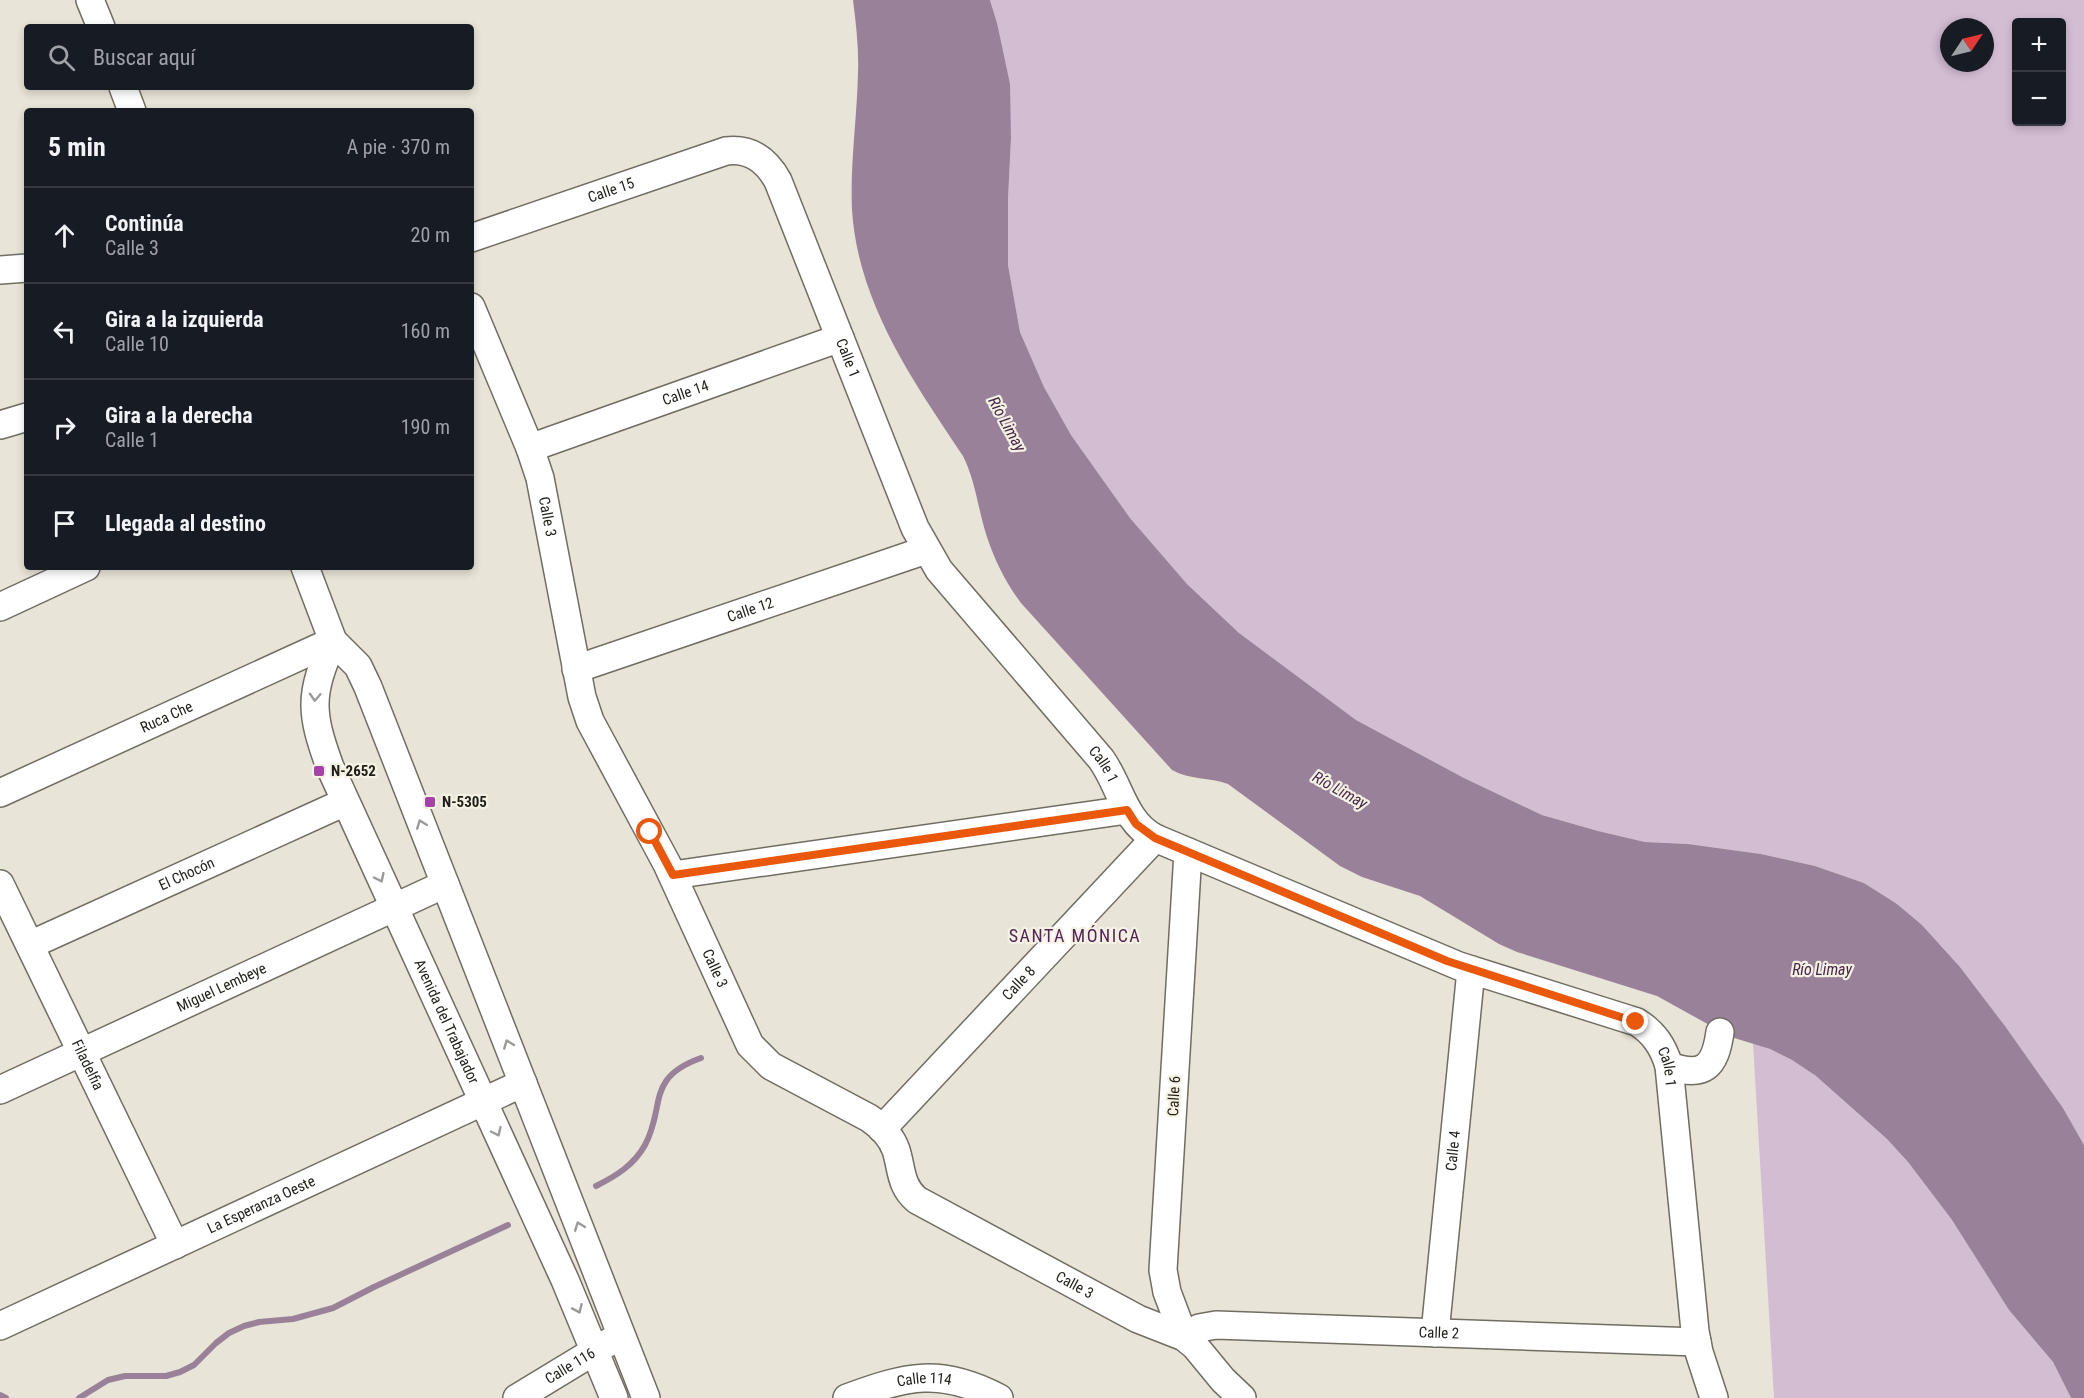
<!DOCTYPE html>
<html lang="es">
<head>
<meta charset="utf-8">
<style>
  body { margin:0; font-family:"Roboto Condensed",sans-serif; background:#242831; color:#f1f3f6 }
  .controls { position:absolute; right:18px; top:18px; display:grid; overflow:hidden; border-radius:6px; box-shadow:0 3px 9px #0003 }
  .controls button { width:54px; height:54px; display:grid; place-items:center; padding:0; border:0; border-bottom:2px solid #363941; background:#171b24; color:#f1f3f6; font:30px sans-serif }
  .compass { position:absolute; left:1940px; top:18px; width:54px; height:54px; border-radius:50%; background:#171b24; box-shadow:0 3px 9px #0003; rotate:55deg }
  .stop { position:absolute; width:18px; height:18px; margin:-14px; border:4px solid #ea580c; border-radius:50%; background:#fff }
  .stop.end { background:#ea580c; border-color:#fff; box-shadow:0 2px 6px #0008 }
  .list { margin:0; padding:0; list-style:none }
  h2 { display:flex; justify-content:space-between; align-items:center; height:78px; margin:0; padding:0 24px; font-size:26px }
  h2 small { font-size:20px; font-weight:400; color:#9ea1a6 }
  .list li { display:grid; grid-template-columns:39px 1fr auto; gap:18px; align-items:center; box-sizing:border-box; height:96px; padding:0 24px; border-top:2px solid #363941 }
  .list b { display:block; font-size:22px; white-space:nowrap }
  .list p { margin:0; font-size:20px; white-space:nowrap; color:#9ea1a6 }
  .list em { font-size:20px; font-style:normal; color:#9ea1a6 }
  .icon { flex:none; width:33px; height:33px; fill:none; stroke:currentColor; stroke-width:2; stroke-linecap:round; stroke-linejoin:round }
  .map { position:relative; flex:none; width:2084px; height:1398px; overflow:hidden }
  .search { position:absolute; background:#171b24; box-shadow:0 3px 9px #0003; left:24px; top:24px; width:450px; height:66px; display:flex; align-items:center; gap:15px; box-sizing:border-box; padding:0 21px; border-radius:6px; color:#9ea1a6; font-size:22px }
  .panel { position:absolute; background:#171b24; box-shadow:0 3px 9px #0003; left:24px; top:108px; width:450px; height:462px; border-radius:6px }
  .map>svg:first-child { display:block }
</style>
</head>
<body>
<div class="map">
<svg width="2084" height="1398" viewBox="0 0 2084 1398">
  <rect width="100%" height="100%" fill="#e8e4d7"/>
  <g fill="#d3bdd3" fill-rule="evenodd">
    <path d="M 990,0 L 2084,0 L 2084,1145 L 2063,1108 L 2005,1026 L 1960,967 L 1922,925 L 1897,904 L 1864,883 L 1815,866 L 1761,854 L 1688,844 L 1645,842 L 1598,831 L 1542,815 L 1464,778 L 1356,720 L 1239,633 L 1187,584 L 1130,518 L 1071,435 L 1044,387 L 1020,332 L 1008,265 L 1008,199 L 1011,138 L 997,23 ZM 2016,22 L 2062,22 L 2062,122 L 2016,122 ZM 1949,27 L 1985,27 L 1985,63 L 1949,63 Z"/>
    <path d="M 1753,1043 L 1770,1049 L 1792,1060 L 1816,1076 L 1887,1139 L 1908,1162 L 1952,1220 L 2009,1310 L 2053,1362 L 2071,1398 L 1774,1398 Z"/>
  </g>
  <path fill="#998299" d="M 853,0 L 990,0 L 997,23 L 1010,84 L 1011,138 L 1008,199 L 1008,265 L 1020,332 L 1044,387 L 1071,435 L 1130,518 L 1187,584 L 1239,633 L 1356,720 L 1464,778 L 1542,815 L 1598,831 L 1645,842 L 1688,844 L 1761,854 L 1815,866 L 1864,883 L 1897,904 L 1922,925 L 1960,967 L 2005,1026 L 2063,1108 L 2084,1145 L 2084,1398 L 2071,1398 L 2053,1362 L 2009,1310 L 1952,1220 L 1908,1162 L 1887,1139 L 1816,1076 L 1792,1060 L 1770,1049 L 1731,1037 L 1657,996 L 1517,952 L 1499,944 L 1420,896 L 1362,877 L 1340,866 L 1228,784 C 1209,777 1190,780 1172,770 L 1021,603 C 1006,583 995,561 987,537 C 978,510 976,482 963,456 C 913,381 858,303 852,210 C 850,164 857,118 858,73 C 859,49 856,24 853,0 Z"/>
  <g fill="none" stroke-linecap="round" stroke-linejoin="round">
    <g stroke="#998299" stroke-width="6">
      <path d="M 596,1186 C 616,1176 634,1165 645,1145 C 666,1106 645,1078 701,1058"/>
      <path d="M 0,1395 L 6,1398"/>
      <path d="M 79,1398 L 108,1380 L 125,1376 L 166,1376 L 180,1372 L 194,1365 L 216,1343 L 229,1333 L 244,1326 L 259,1322 L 293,1319 L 333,1308 L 374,1287 L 508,1225"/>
    </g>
    <g stroke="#716d62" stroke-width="30">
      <g id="minor">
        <path d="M 90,0 L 101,27"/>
        <path d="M 123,87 L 132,111"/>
        <path id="s1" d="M 471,238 L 726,151 C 751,148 767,161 778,181 L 915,528 L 939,570 L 1101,759 C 1120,785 1124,822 1155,838 L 1459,966 L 1637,1022 C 1654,1033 1663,1046 1669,1066 L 1695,1331 L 1699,1352 L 1714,1398"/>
        <path d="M 0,270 L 27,268"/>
        <path id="s2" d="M 471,307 L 530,448 L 540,478 L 582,697 L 590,721 L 667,864 L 750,1045 L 771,1066 L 869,1118 C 881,1126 891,1136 896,1150 C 902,1169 900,1186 917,1200 L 1138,1319 L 1184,1337 L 1195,1346 L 1223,1380 L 1242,1398"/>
        <path d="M 0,425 L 27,417"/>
        <path id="s3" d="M 530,448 L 840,338"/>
        <path d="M 305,567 L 333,641 L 358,666 L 368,687 L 646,1398"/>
        <path d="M 0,607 L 86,567"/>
        <path id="s4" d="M 333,641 C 309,695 310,712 330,767 L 565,1280 L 614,1398"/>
        <path id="s5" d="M 576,669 L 926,550"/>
        <path id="s6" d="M 0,793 L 333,641"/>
        <path id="s7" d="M 1188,852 L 1163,1270 L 1167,1292 L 1184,1337 L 1199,1328 L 1216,1325 L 1697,1342"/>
        <path d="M 673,875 L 1127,810"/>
        <path id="s8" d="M 0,884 L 175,1245"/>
        <path id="s9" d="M 30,945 L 345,802"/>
        <path d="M 1669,1066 C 1704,1078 1715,1067 1720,1032"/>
        <path id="s10" d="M 0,1090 L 445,884"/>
        <path id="s11" d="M 882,1129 L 1155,838"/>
        <path id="s12" d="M 0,1326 L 523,1083"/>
        <path id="s13" d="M 1435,1333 L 1471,970"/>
        <path id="s14" d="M 517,1398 L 611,1341"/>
        <path id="s15" d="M 847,1398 C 907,1376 940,1367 999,1398"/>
      </g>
    </g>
    <use href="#minor" stroke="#fff" stroke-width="27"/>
  </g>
  <defs><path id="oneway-chevron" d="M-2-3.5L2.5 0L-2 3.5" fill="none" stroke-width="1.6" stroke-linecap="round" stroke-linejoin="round" transform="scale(1.5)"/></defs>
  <g stroke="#9a9a98">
    <use href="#oneway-chevron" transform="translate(315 697) rotate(93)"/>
    <use href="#oneway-chevron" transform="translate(421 824) rotate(-111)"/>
    <use href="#oneway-chevron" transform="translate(380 878) rotate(65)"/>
    <use href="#oneway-chevron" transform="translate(508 1044) rotate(-111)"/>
    <use href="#oneway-chevron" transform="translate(497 1132) rotate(65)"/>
    <use href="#oneway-chevron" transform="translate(579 1226) rotate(-111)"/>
    <use href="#oneway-chevron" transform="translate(578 1309) rotate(66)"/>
  </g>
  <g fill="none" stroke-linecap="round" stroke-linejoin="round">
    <path stroke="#ea580c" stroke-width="8" d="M 650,832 L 673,875 L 1127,810 L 1136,824 L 1155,838 L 1447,961 L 1636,1022"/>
  </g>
  <g fill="#a443aa" stroke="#f5f2e4" stroke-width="2">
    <rect x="313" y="765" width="12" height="12" rx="3"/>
    <rect x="424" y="796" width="12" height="12" rx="3"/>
  </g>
  <g text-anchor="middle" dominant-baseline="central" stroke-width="4.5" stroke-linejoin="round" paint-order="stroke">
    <g font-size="15" fill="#1f1e19" stroke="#f5f2e4">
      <text stroke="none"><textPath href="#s1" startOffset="148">Calle 15</textPath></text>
      <text stroke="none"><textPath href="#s1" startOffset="524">Calle 1</textPath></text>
      <text stroke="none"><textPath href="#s3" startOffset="165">Calle 14</textPath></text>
      <text stroke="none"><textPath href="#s2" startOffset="224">Calle 3</textPath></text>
      <text stroke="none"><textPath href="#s5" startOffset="184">Calle 12</textPath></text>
      <text stroke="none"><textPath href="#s6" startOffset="183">Ruca Che</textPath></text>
      <text stroke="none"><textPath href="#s1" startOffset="1010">Calle 1</textPath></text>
      <text stroke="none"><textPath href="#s9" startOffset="172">El Chocón</textPath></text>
      <text stroke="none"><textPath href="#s2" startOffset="710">Calle 3</textPath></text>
      <text stroke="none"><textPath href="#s11" startOffset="200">Calle 8</textPath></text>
      <text stroke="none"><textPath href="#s10" startOffset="244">Miguel Lembeye</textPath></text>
      <text stroke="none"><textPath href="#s4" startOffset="411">Avenida del Trabajador</textPath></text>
      <text stroke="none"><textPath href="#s8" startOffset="201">Filadelfia</textPath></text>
      <text stroke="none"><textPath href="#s1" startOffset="1674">Calle 1</textPath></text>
      <text transform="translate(1174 1096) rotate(-87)">Calle 6</text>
      <text stroke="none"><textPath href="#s13" startOffset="183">Calle 4</textPath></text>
      <text stroke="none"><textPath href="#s12" startOffset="288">La Esperanza Oeste</textPath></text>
      <text stroke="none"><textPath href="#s2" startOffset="1212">Calle 3</textPath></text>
      <text stroke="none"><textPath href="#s7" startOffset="747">Calle 2</textPath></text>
      <text stroke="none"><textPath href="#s14" startOffset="62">Calle 116</textPath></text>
      <text stroke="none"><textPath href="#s15" startOffset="80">Calle 114</textPath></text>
    </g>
    <g font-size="15" font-weight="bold" fill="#1f1e19" stroke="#f5f2e4" text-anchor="start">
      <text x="331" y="771">N-2652</text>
      <text x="442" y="802">N-5305</text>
    </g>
    <g font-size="16" font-style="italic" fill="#472649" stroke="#f5f2e4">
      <text transform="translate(1007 424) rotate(61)">Río Limay</text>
      <text transform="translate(1340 790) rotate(29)">Río Limay</text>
      <text x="1822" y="969">Río Limay</text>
    </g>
    <g font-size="18" letter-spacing="1.5" fill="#532456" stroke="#f5f2e4">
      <text x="1075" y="935">SANTA MÓNICA</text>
    </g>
  </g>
</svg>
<div class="controls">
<button>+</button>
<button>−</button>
</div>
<svg class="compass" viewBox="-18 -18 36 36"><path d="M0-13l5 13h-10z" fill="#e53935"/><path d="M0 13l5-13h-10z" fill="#9ea1a6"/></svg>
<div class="stop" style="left:650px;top:832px"></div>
<div class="stop end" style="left:1636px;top:1022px"></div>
<div class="search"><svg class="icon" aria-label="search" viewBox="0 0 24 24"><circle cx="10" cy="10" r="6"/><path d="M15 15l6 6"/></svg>Buscar aquí</div>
<section class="panel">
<h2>5 min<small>A pie · 370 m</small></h2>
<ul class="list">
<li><svg class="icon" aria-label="ahead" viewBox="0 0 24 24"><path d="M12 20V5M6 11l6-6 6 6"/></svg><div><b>Continúa</b><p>Calle 3</p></div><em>20 m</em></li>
<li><svg class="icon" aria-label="left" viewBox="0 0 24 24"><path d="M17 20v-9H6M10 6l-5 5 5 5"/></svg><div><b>Gira a la izquierda</b><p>Calle 10</p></div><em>160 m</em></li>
<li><svg class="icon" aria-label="right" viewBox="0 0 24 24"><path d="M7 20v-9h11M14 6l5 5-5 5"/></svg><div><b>Gira a la derecha</b><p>Calle 1</p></div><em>190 m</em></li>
<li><svg class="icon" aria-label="arrive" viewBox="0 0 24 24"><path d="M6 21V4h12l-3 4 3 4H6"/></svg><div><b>Llegada al destino</b></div></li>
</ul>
</section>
</div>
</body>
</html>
